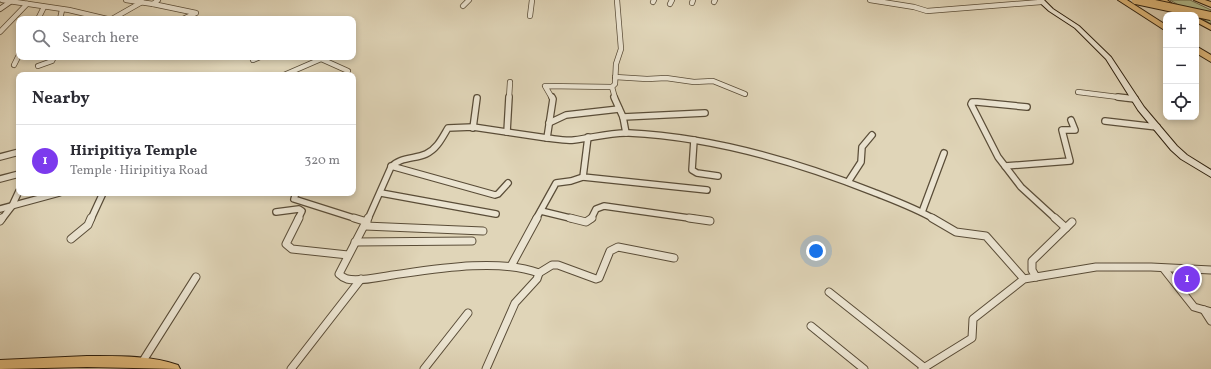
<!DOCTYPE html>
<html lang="en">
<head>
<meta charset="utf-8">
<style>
  body { margin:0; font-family:Vollkorn,serif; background:#f7f7f7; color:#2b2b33 }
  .controls { position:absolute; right:12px; top:12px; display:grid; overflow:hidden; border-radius:8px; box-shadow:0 2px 6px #0003 }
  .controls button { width:36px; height:36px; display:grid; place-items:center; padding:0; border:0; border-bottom:1px solid #e1e1e2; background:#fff; color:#2b2b33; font:20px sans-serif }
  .you { position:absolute; left:816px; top:251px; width:14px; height:14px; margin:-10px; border:3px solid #fff; border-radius:50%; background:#1a73e8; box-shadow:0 0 0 6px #1a73e833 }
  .badge { display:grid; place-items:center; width:26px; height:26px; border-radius:50%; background:#7c3aed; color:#fff; font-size:13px; font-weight:700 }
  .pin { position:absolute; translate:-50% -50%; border:2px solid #fff; box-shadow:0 1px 4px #0006 }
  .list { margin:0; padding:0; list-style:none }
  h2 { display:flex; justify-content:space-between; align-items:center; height:52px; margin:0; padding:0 16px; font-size:17px }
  h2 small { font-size:13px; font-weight:400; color:#7c7c81 }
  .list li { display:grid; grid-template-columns:26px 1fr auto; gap:12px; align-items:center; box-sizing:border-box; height:72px; padding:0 16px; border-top:1px solid #e1e1e2 }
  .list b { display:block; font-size:15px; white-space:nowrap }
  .list p { margin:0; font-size:13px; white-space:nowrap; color:#7c7c81 }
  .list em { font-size:13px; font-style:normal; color:#7c7c81 }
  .icon { flex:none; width:22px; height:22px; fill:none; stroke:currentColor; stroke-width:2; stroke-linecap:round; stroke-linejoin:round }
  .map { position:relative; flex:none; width:1211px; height:369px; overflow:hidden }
  .search { position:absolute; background:#fff; box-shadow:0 2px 6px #0003; left:16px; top:16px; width:340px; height:44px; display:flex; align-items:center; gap:10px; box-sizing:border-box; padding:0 14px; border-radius:8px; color:#7c7c81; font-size:15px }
  .panel { position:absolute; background:#fff; box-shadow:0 2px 6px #0003; left:16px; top:72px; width:340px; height:124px; border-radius:8px }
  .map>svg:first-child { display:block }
</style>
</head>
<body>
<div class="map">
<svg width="1211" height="369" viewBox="0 0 1211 369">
  <rect width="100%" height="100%" fill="#e0d5b8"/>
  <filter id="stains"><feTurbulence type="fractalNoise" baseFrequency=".005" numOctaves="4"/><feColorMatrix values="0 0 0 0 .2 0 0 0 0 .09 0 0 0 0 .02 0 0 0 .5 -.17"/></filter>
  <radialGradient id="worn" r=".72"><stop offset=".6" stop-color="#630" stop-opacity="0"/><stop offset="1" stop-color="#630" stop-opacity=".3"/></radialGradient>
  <path fill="#b2bd8f" stroke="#706e4e" d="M 1170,0 L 1190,0 L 1211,10 L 1211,24 Z"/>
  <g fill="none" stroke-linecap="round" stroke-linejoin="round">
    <g stroke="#5a4d38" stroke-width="6">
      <g id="street-far2">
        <path d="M 2,0 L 69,10 L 107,19"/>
        <path d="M 126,0 L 153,4"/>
        <path d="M 158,0 L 153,4 L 196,13 L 183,19"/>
        <path d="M 870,0 L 914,7 L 927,11 L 1041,2"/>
        <path d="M 653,2 L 654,0"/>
        <path d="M 714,2 L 715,0"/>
        <path d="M 692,3 L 693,0"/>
        <path d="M 670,4 L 672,0"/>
        <path d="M 463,6 L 469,0"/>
        <path d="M 0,9 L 10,2"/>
        <path d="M 530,16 L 532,0"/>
        <path d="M 38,19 L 44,7"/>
        <path d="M 60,19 L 62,10"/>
        <path d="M 112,19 L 142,2"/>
        <path d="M 0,32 L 27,4"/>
        <path d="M 319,58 L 348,71 L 345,75"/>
        <path d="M 253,60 L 260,57"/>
        <path d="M 14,65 L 19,55"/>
        <path d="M 38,66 L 52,61 L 54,57"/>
        <path d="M 284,75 L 321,59"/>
        <path d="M 615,77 L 647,79 L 666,78 L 694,82 L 713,81 L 745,94"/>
        <path d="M 1078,92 L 1126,98"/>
        <path d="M 509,98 L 510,82"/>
        <path d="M 552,98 L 545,86 L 612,87"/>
        <path d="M 615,98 L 612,87 L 615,84 L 616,64 L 621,49 L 617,0"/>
      </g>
    </g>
    <g stroke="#5a4d38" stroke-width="8">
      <g id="street-far1">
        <path d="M 552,97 L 553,99 L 547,138 C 556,139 565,141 574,140 C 592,138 611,132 629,133 C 712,137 795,161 873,192 C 893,200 915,208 934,219"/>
        <path d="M 614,97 L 623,117 L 626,133"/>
        <path d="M 1118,97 L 1135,99"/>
        <path d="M 1027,107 L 977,102 L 972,102 L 971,104 L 998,157 L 1021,187 L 1056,219"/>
        <path d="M 623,117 L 705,113"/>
        <path d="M 1105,121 L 1157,127"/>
        <path d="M 549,123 L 566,115 L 619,109"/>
        <path d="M 473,128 L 477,98"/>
        <path d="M 507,132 L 509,97"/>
        <path d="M 588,137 L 583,177 L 707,190"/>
        <path d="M 694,140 L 692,170 L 697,173 L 718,176"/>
        <path d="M 0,157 L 19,152"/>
        <path d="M 391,166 L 495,195 L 498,194 L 508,183"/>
        <path d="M 1005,166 L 1070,161 L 1062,130 L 1075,130 L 1071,120"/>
        <path d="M 0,179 L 19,174"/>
        <path d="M 848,182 L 861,162 L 862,147 L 872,135"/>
        <path d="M 296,193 L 294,199 L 357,219"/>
        <path d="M 381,193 L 496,214"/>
        <path d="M 0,209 L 59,193"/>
        <path d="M 541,211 L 574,219"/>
        <path d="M 276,212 L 299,209 L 302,211 L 298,219"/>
        <path d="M 922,212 L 944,153"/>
        <path d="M 2,219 L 12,206 L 19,191"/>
        <path d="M 91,219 L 103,193"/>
        <path d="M 368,219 L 391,167 C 400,157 415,159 426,154 C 437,149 442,138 448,128 L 473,127 L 547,138"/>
        <path d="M 536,219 L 556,183 L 571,181 L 583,177"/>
        <path d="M 591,219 L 596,209 L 604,206 L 696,219"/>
      </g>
    </g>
    <g stroke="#5a4d38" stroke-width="9">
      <g id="street">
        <path d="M 299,218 L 286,244 L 292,249 L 348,255"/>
        <path d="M 354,218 L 367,222"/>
        <path d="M 368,218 L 339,274 C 341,276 344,278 347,279 C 360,282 379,277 393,275 C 435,269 499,258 539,273 L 537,279 L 515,303 L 486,369"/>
        <path d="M 570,218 L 586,222 L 592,218"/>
        <path d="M 689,218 L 710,221"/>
        <path d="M 932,218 L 956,232 L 986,236 L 1024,279"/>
        <path d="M 1055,218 L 1066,228"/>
        <path d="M 0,221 L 2,218"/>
        <path d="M 365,226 L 483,231"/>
        <path d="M 71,239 L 88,225 L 91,218"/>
        <path d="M 355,242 L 472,241"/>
        <path d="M 511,266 L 537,218"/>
        <path d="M 1164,269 L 1194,307 L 1211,312"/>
        <path d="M 539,273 L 552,265 L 558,265 L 596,279 L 599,278 L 610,251 L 618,247 L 674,258"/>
        <path d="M 1036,277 L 1032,270 L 1032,261 L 1072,222"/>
        <path d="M 829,292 L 925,368"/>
        <path d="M 1204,310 L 1211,321"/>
        <path d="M 811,326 L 864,369"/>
        <path d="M 141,364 L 196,277"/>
        <path d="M 291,369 L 361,279"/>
        <path d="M 424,369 L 468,313"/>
        <path d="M 922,369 L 972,338 L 973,319 L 1024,279 L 1096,267 L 1151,267 L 1211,270"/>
      </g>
    </g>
    <g stroke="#2e200e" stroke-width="2">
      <path id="secondary" d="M 1037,0 L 1044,0 L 1053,9 L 1079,26 L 1111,57 L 1144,107 L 1177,146 L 1187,155 L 1211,170 L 1211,177 L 1181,159 L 1171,150 L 1138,110 L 1106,59 L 1075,28 L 1049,11 Z"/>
    </g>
    <g stroke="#2e200e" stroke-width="2">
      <path id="primary" d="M 87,356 C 116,356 150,355 178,365 L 180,369 L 87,367 L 0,369 L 0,360 Z"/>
    </g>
    <g stroke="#2e200e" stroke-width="2">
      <g id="highway">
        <path d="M 1118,0 L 1127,0 L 1166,25 L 1166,31 Z"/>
        <path d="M 1158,0 L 1167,0 L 1188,15 L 1179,15 Z"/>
        <path d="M 1194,0 L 1205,0 L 1211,2 L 1211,7 Z"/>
        <path d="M 1196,17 L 1211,25 L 1211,30 L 1196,22 Z"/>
        <path d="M 1196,46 L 1211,55 L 1211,62 L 1196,53 Z"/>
      </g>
    </g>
    <use href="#street-far2" stroke="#ebe4d1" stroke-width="4.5"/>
    <use href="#street-far1" stroke="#ebe4d1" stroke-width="5.5"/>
    <use href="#street" stroke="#ebe4d1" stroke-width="7"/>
    <use href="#secondary" fill="#ebe4d1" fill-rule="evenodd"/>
    <use href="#primary" fill="#e0ba7c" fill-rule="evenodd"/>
    <use href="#highway" fill="#e0ba7c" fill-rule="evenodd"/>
    <g stroke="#2e200e" stroke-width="10" stroke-linecap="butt">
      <path id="highway-bridge" d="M 1136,0 L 1211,16"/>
    </g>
    <use href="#highway-bridge" stroke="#e0ba7c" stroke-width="8"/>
  </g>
  <rect width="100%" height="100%" filter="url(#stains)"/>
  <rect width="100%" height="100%" fill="url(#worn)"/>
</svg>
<div class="controls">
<button>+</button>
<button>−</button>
<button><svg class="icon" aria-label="locate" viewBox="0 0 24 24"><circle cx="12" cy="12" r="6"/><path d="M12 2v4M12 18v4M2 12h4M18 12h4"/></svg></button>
</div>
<div class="you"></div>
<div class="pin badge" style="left:1187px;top:279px">1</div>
<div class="search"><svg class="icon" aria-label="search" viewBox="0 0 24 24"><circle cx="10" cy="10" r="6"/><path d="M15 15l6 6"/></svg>Search here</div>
<section class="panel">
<h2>Nearby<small></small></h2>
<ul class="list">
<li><span class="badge">1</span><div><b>Hiripitiya Temple</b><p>Temple · Hiripitiya Road</p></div><em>320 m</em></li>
</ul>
</section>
</div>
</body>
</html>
